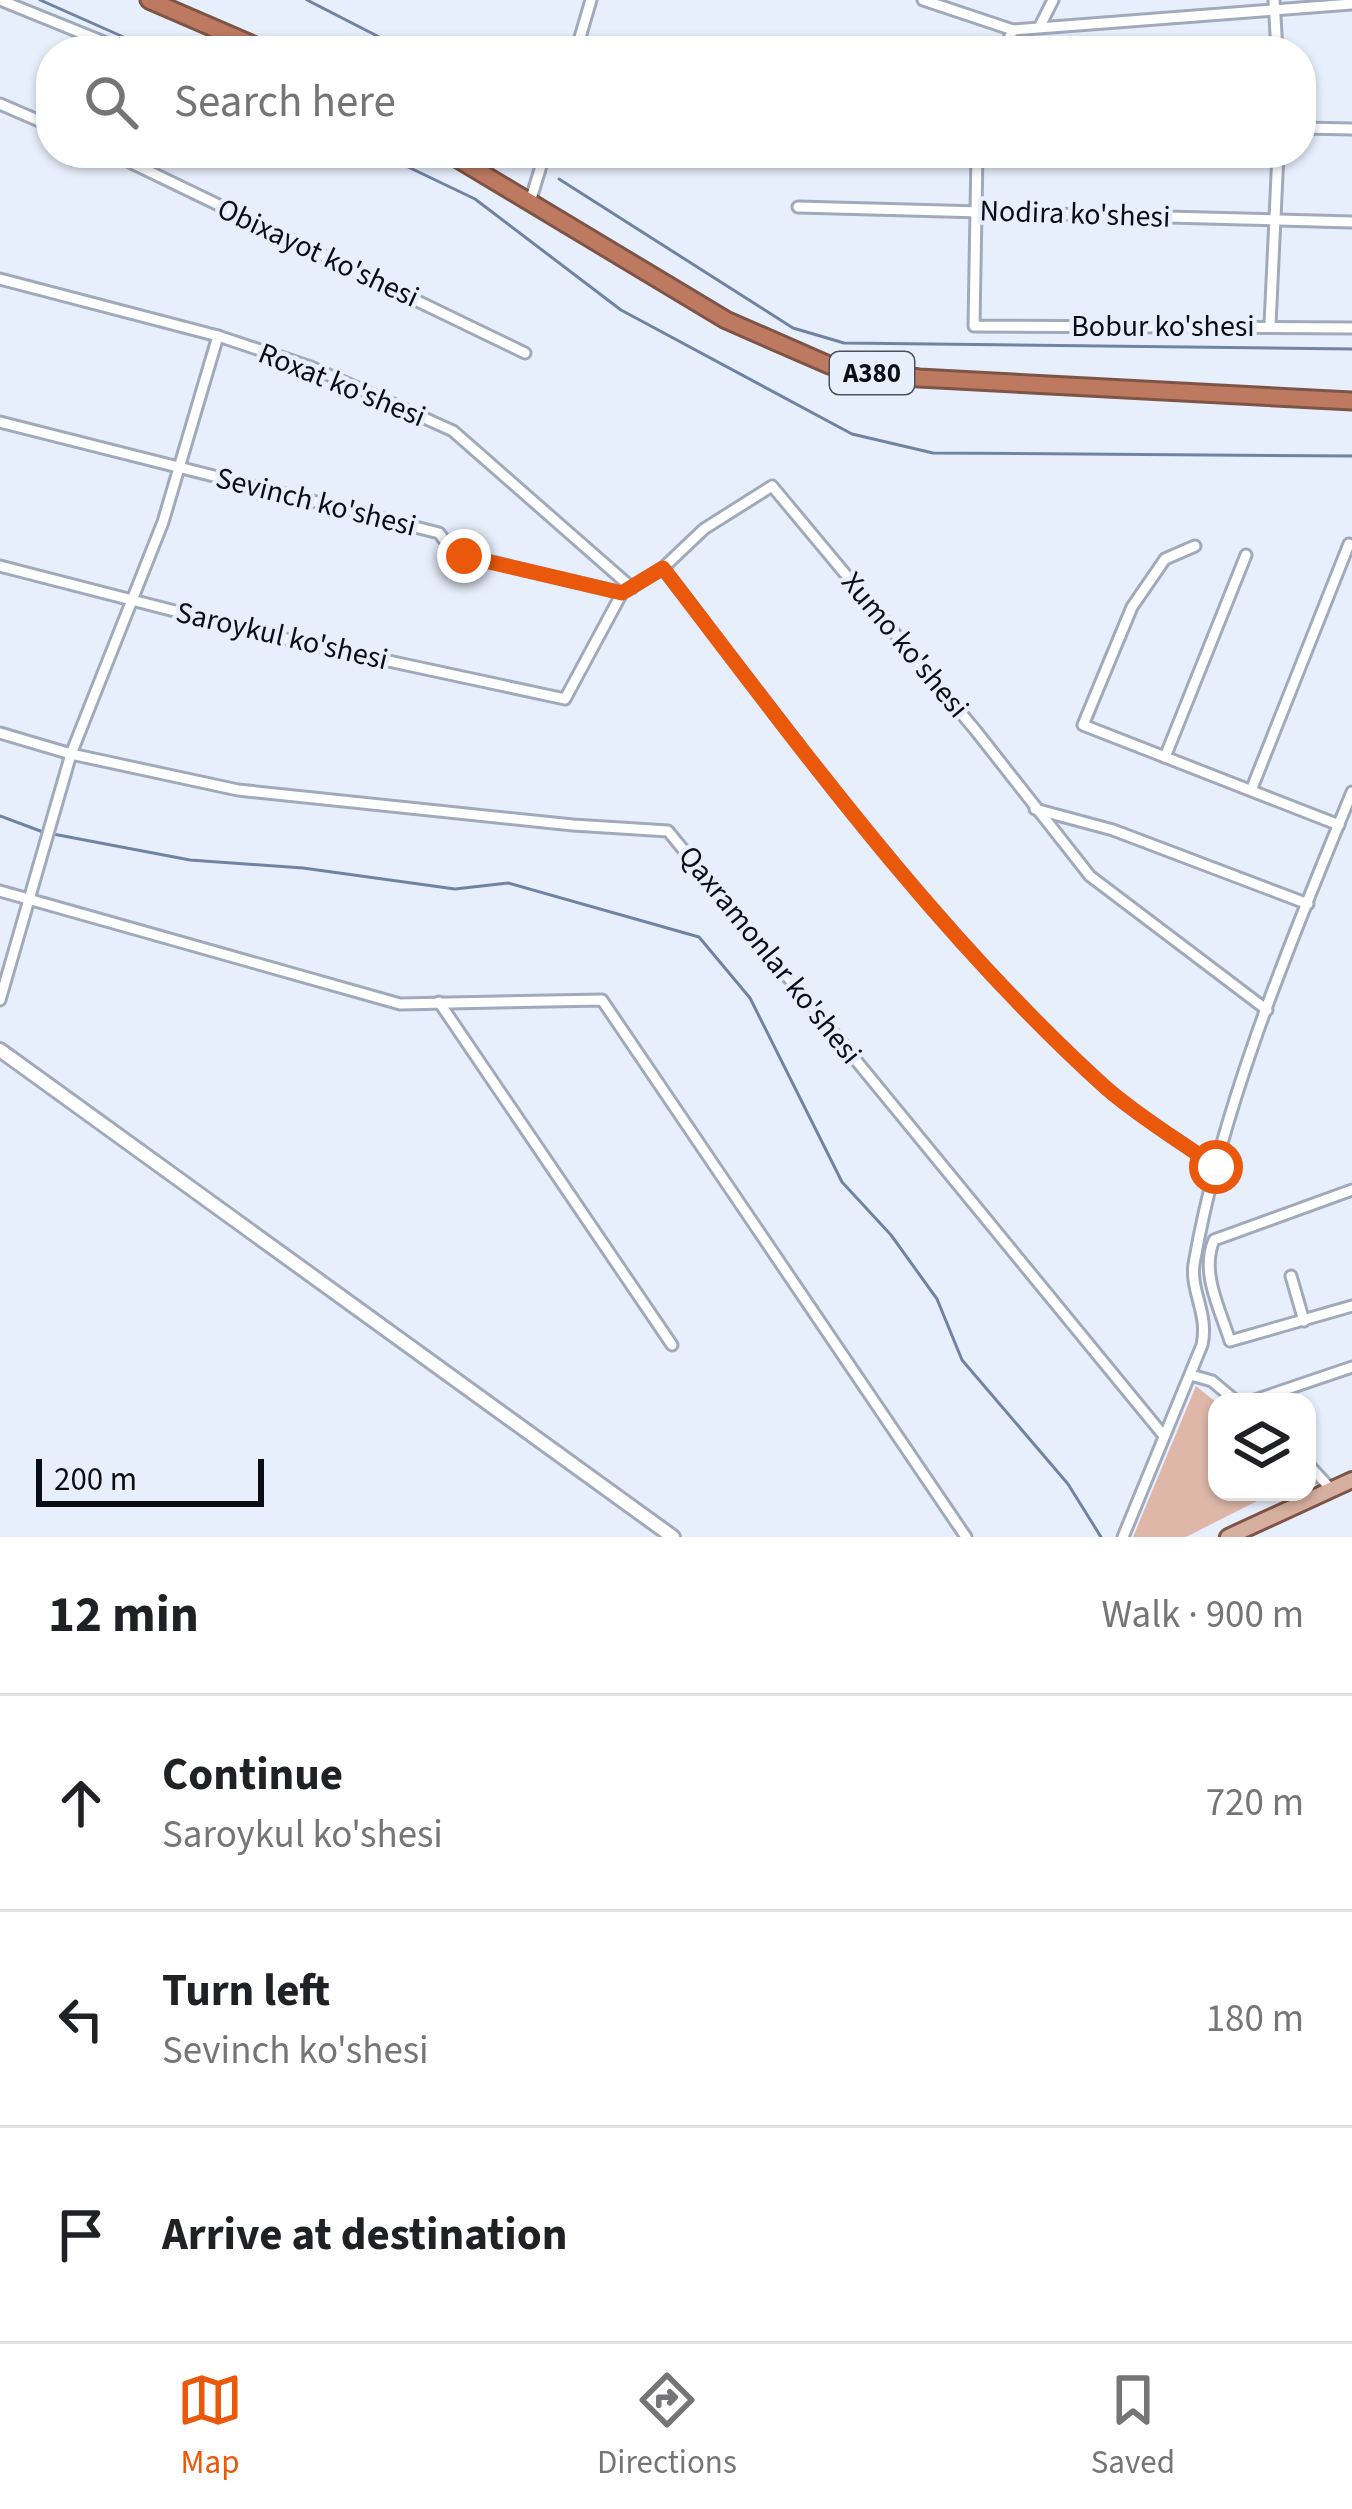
<!DOCTYPE html>
<html lang="en">
<head>
<meta charset="utf-8">
<style>
  body { margin:0; font-family:"Source Sans 3",sans-serif; background:#f6f6f6; color:#202124 }
  .controls { position:absolute; right:36px; bottom:36px; display:grid; overflow:hidden; border-radius:24px; box-shadow:0 3px 9px #0004 }
  .controls button { width:108px; height:108px; display:grid; place-items:center; padding:0; border:0; border-bottom:3px solid #e0e0e0; background:#fff; color:#202124; font:60px sans-serif }
  .scale { position:absolute; left:36px; bottom:30px; width:228px; box-sizing:border-box; padding-left:12px; border:6px solid #0a0d13; border-top:0; font-size:33px; line-height:42px; white-space:nowrap; color:#0a0d13; -webkit-text-stroke:9px #e7effd; paint-order:stroke }
  .stop { position:absolute; width:36px; height:36px; margin:-27px; border:9px solid #ea580c; border-radius:50%; background:#fff }
  .stop.end { background:#ea580c; border-color:#fff; box-shadow:0 3px 12px #0008 }
  .list { margin:0; padding:0; list-style:none }
  h2 { display:flex; justify-content:space-between; align-items:center; height:156px; margin:0; padding:0 48px; font-size:51px }
  h2 small { font-size:39px; font-weight:400; color:#757577 }
  .list li { display:grid; grid-template-columns:78px 1fr auto; gap:36px; align-items:center; box-sizing:border-box; height:216px; padding:0 48px; border-top:3px solid #e0e0e0 }
  .list b { display:block; font-size:45px; white-space:nowrap }
  .list p { margin:0; font-size:39px; white-space:nowrap; color:#757577 }
  .list em { font-size:39px; font-style:normal; color:#757577 }
  .icon { flex:none; width:66px; height:66px; fill:none; stroke:currentColor; stroke-width:2; stroke-linecap:round; stroke-linejoin:round }
  .map { position:relative; flex:none; width:1352px; height:1537px; overflow:hidden }
  .search { position:absolute; background:#fff; box-shadow:0 3px 9px #0004; left:36px; right:36px; top:36px; height:132px; display:flex; align-items:center; gap:30px; box-sizing:border-box; padding:0 42px; border-radius:48px; color:#757577; font-size:45px }
  .sheet { height:804px; background:#fff }
  nav { display:flex; justify-content:space-around; align-items:center; box-sizing:border-box; height:168px; border-top:3px solid #e0e0e0; background:#fff; font-size:33px; color:#757577 }
  nav a { display:grid; justify-items:center; gap:6px }
  nav .on { color:#ea580c }
  .map>svg:first-child { display:block }
</style>
</head>
<body>
<div class="map">
<svg width="1352" height="1537" viewBox="0 0 1352 1537">
  <rect width="100%" height="100%" fill="#e7effd"/>
  <path fill="#deb7a9" d="M 1196,1386 L 1217,1403 L 1217,1492 L 1275,1492 L 1186,1537 L 1133,1537 Z"/>
  <g fill="none" stroke-linecap="round" stroke-linejoin="round">
    <g stroke="#7083a2" stroke-width="3">
      <path d="M 40,0 L 155,51"/>
      <path d="M 307,0 L 387,41 L 392,51"/>
      <path d="M 379,153 L 475,199 L 621,310 L 852,434 L 933,453 L 1352,456"/>
      <path d="M 512,153 L 528,161"/>
      <path d="M 559,179 L 793,328 L 844,343 L 1352,349"/>
      <path d="M 0,816 L 43,832"/>
      <path d="M 53,834 L 190,860 L 303,868 L 455,889 L 508,883 L 699,937 L 750,998 L 842,1182 L 891,1235 L 937,1299 L 962,1360 L 1068,1484 L 1101,1537"/>
    </g>
    <g stroke="#a1aabb" stroke-width="15">
      <g id="street">
        <path d="M 0,0 L 126,51"/>
        <path d="M 923,0 L 1013,30 L 1352,4"/>
        <path d="M 1274,0 L 1277,51"/>
        <path d="M 1040,26 L 1053,0"/>
        <path d="M 576,51 L 591,0"/>
        <path d="M 1003,51 L 1013,30"/>
        <path d="M 0,104 L 51,126"/>
        <path d="M 1301,128 L 1352,129"/>
        <path d="M 111,153 L 525,353"/>
        <path d="M 339,153 L 345,156"/>
        <path d="M 977,153 L 974,326 L 1352,328"/>
        <path d="M 530,202 L 545,153"/>
        <path d="M 798,207 L 1352,222"/>
        <path d="M 0,279 L 218,336 L 311,367 L 453,431 L 632,588"/>
        <path d="M 1270,325 L 1278,153"/>
        <path d="M 0,422 L 439,533 L 454,553 L 622,593"/>
        <path d="M 1195,546 L 1165,559 L 1132,607 L 1083,725 L 1339,825"/>
        <path d="M 0,566 L 272,636 L 565,699 L 622,593 L 663,568 L 704,529 L 772,486 L 976,731 L 1090,876 L 1267,1010"/>
        <path d="M 663,568 C 801,748 936,934 1105,1087 C 1139,1117 1180,1141 1216,1167"/>
        <path d="M 0,733 L 71,754 L 238,790 L 573,825 L 668,831 L 1164,1436"/>
        <path d="M 1165,757 L 1246,555"/>
        <path d="M 1252,788 L 1349,544"/>
        <path d="M 1035,809 L 1113,830 L 1308,904"/>
        <path d="M 0,891 L 400,1004 L 602,1000 L 966,1537"/>
        <path d="M 0,1000 L 71,754 L 163,522 L 218,336"/>
        <path d="M 439,1002 L 672,1345"/>
        <path d="M 1352,1190 L 1214,1240 C 1200,1272 1220,1309 1230,1341 L 1352,1306"/>
        <path d="M 1291,1276 L 1304,1321"/>
        <path d="M 1191,1375 L 1212,1381 L 1237,1402"/>
        <path d="M 1249,1402 L 1352,1367"/>
        <path d="M 1307,1463 L 1330,1488"/>
        <path d="M 1123,1537 L 1202,1345 C 1209,1314 1190,1291 1194,1264 C 1221,1107 1291,940 1352,792"/>
      </g>
    </g>
    <g stroke="#a1aabb" stroke-width="18">
      <path id="secondary" d="M 0,1050 L 673,1537"/>
    </g>
    <g stroke="#7e5446" stroke-width="20">
      <path id="primary" d="M 1228,1537 L 1352,1480"/>
    </g>
    <g stroke="#7e5446" stroke-width="21">
      <g id="highway">
        <path d="M 149,0 L 267,51"/>
        <path d="M 448,153 L 726,320 L 829,365 L 919,378 L 1352,401"/>
      </g>
    </g>
    <use href="#street" stroke="#fff" stroke-width="9"/>
    <use href="#secondary" stroke="#fff" stroke-width="12"/>
    <use href="#primary" stroke="#d7afa0" stroke-width="14"/>
    <use href="#highway" stroke="#bd7a61" stroke-width="15"/>
  </g>
  <g fill="none" stroke-linecap="round" stroke-linejoin="round">
    <path stroke="#ea580c" stroke-width="15" d="M 464,556 L 622,593 L 663,568 C 801,748 936,934 1105,1087 C 1139,1117 1180,1141 1216,1167"/>
  </g>
  <g text-anchor="middle" dominant-baseline="central" stroke-width="9" stroke-linejoin="round" paint-order="stroke">
    <rect fill="#e7effd" stroke="#4c5159" stroke-width="3" x="830" y="352" width="84" height="42" rx="9"/>
    <g font-size="27" font-weight="bold" fill="#0a0d13">
      <text x="872" y="373">A380</text>
    </g>
    <g font-size="30" fill="#0a0d13" stroke="#e7effd">
      <text transform="translate(1075 214) rotate(2)">Nodira ko'shesi</text>
      <text transform="translate(318 253) rotate(25)">Obixayot ko'shesi</text>
      <text x="1163" y="326">Bobur ko'shesi</text>
      <text transform="translate(342 385) rotate(22)">Roxat ko'shesi</text>
      <text transform="translate(316 502) rotate(14)">Sevinch ko'shesi</text>
      <text transform="translate(282 636) rotate(13)">Saroykul ko'shesi</text>
      <text transform="translate(905 645) rotate(50)">Xumo ko'shesi</text>
      <text transform="translate(770 955) rotate(51)">Qaxramonlar ko'shesi</text>
    </g>
  </g>
</svg>
<div class="controls">
<button><svg class="icon" aria-label="layers" viewBox="0 0 24 24"><path d="M12 4l9 5-9 5-9-5zM3 14l9 5 9-5"/></svg></button>
</div>
<div class="scale">200 m</div>
<div class="stop" style="left:1216px;top:1167px"></div>
<div class="stop end" style="left:464px;top:556px"></div>
<div class="search"><svg class="icon" aria-label="search" viewBox="0 0 24 24"><circle cx="10" cy="10" r="6"/><path d="M15 15l6 6"/></svg>Search here</div>
</div>
<section class="sheet">
<h2>12 min<small>Walk · 900 m</small></h2>
<ul class="list">
<li><svg class="icon" aria-label="ahead" viewBox="0 0 24 24"><path d="M12 20V5M6 11l6-6 6 6"/></svg><div><b>Continue</b><p>Saroykul ko'shesi</p></div><em>720 m</em></li>
<li><svg class="icon" aria-label="left" viewBox="0 0 24 24"><path d="M17 20v-9H6M10 6l-5 5 5 5"/></svg><div><b>Turn left</b><p>Sevinch ko'shesi</p></div><em>180 m</em></li>
<li><svg class="icon" aria-label="arrive" viewBox="0 0 24 24"><path d="M6 21V4h12l-3 4 3 4H6"/></svg><div><b>Arrive at destination</b></div></li>
</ul>
</section>
<nav>
<a class="on"><svg class="icon" aria-label="map" viewBox="0 0 24 24"><path d="M3 6l6-2 6 2 6-2v14l-6 2-6-2-6 2zM9 4v14M15 6v14"/></svg>Map</a>
<a><svg class="icon" aria-label="directions" viewBox="0 0 24 24"><path d="M12 3l9 9-9 9-9-9zM9 14v-3h6M13 9l2 2-2 2"/></svg>Directions</a>
<a><svg class="icon" aria-label="saved" viewBox="0 0 24 24"><path d="M7 4h10v16l-5-4-5 4z"/></svg>Saved</a>
</nav>
</body>
</html>
